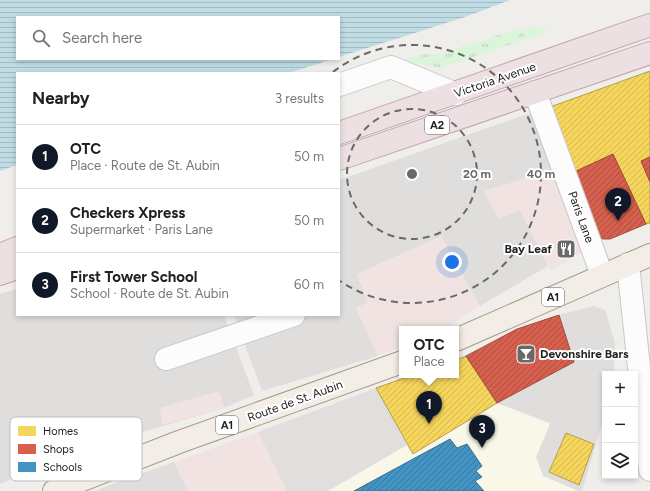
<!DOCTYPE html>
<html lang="en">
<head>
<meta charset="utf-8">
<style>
  body { margin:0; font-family:Figtree,sans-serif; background:#f2f2f2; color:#222 }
  .controls { position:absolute; right:12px; bottom:12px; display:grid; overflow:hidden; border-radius:0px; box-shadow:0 2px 6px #0003 }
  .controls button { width:36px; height:36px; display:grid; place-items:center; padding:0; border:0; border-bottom:1px solid #e0e0e0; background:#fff; color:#222; font:20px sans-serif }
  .you { position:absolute; left:452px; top:262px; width:14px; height:14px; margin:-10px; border:3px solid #fff; border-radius:50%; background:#1a73e8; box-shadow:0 0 0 6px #1a73e833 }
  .badge { display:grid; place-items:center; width:26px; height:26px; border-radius:50%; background:#111827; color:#fff; font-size:13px; font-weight:700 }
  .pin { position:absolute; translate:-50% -33px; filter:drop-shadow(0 1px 2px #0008) }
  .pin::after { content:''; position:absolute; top:21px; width:14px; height:12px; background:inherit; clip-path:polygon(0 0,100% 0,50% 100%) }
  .popup { position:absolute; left:399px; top:326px; width:60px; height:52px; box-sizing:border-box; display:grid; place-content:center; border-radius:0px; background:#fff; filter:drop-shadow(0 1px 3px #0005); font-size:13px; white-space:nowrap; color:#767676 }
  .popup b { font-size:15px; color:#222 }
  .popup::after { content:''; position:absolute; left:50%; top:100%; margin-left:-8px; border:8px solid transparent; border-top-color:#fff }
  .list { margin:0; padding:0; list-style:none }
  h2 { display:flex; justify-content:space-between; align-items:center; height:52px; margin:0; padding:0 16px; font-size:17px }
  h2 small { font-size:13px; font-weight:400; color:#767676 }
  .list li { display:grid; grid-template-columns:26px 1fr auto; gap:12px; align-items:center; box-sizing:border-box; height:64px; padding:0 16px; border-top:1px solid #e0e0e0 }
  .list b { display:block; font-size:15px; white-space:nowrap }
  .list p { margin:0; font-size:13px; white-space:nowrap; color:#767676 }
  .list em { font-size:13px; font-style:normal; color:#767676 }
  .icon { flex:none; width:22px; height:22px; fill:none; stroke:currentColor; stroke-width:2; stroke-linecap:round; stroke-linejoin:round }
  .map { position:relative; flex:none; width:650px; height:491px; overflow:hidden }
  .search { position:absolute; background:#fff; box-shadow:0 2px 6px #0003; left:16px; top:16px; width:324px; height:44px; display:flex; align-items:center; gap:10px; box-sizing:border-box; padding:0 14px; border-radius:0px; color:#767676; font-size:15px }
  .panel { position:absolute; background:#fff; box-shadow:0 2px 6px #0003; left:16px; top:72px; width:324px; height:244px; border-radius:0px }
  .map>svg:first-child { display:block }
</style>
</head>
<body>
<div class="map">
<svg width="650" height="491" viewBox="0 0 650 491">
  <defs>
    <pattern id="park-tufts" width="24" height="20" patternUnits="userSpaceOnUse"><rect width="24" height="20" fill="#daf5da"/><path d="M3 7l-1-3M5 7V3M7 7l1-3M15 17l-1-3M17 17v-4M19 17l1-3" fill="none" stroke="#bbd2bb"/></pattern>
    <pattern id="water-rules" width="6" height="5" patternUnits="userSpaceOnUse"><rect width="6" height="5" fill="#bfdbe3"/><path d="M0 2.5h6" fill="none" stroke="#a4bcc2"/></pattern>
    <pattern id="homes-hatch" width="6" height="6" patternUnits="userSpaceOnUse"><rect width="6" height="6" fill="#f6d55c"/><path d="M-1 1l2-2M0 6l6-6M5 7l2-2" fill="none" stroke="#d3b750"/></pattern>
    <pattern id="shops-hatch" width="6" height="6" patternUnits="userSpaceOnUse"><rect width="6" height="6" fill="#d6604d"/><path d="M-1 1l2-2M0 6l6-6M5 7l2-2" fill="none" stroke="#ad4f40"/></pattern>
    <pattern id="schools-hatch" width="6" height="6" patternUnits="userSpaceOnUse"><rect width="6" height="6" fill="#4393c3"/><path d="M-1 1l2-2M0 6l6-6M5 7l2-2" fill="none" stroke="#38789e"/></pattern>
  </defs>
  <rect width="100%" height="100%" fill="#f0eeeb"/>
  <g fill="#dfdedc">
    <path d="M 533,112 L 553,170 L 485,191 L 520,210 L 548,266 L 480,306 L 441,237 L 357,274 L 368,303 L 356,308 L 378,356 L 262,391 L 234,315 L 339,315 L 339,180 Z"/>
    <path d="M 17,289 L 17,315 L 224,315 L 254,395 L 224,408 L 126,437 L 24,474 L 0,484 L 0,294 Z"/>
    <path d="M 593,306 L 605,310 L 615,343 L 614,374 L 605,374 L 605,414 L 582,491 L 578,491 L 543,476 L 536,457 L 550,423 L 497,403 L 573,362 L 559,315 Z"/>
    <path d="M 174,462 L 188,491 L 96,491 L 112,484 Z"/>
  </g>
  <g fill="#f1e3e1">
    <path d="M 553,170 L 583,251 L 551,271 L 520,210 L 499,219 L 484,192 Z"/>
    <path d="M 441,236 L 480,306 L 442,329 L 402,329 L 402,346 L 378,356 L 356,308 L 368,302 L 357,274 Z"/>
    <path d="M 219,391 L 224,408 L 162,425 L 160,408 Z"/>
    <path d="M 258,432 L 287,491 L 188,491 L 174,462 Z"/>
  </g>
  <path fill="#f8f7e8" d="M 497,403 L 550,424 L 536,457 L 543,476 L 578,491 L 328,491 L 407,445 L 413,454 Z"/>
  <path fill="url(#park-tufts)" d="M 534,27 L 550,31 L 441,68 L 400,61 L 424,54 L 441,54 L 501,34 Z"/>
  <path fill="#e0dfde" d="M 376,388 L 407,445 L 328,491 L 287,491 L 258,432 Z"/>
  <path fill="url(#water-rules)" d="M 0,0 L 510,0 L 465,17 L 339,57 L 339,17 L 17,17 L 17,59 L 333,59 L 289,73 L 17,73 L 17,165 L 0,171 Z"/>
  <g fill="url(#homes-hatch)" stroke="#b69f4b">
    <path d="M 650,71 L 650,157 L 641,161 L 650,182 L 650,223 L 646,224 L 613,154 L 572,173 L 550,107 Z"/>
    <path d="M 466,356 L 497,403 L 413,454 L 376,388 L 413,375 L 456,375 L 456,360 Z"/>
    <path d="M 566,433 L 594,444 L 579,485 L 549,472 Z"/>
  </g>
  <g fill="url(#shops-hatch)" stroke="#a04d40">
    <path d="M 613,154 L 646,224 L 610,239 L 603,239 L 595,235 L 572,173 Z"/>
    <path d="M 650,157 L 650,182 L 641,161 Z"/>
    <path d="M 559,315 L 574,362 L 497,403 L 466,356 L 517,329 Z"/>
  </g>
  <path fill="url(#schools-hatch)" stroke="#397193" d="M 450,439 L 457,448 L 467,444 L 482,466 L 476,471 L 482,477 L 475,481 L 484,491 L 354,491 Z"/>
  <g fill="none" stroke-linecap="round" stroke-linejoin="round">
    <g stroke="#c9c8c7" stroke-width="24">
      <g id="minor">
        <path d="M 339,85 L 391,67 L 456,94"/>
        <path d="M 535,92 L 602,275"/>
        <path d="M 628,264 L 650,470"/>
        <path d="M 166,359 L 294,315"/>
      </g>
    </g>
    <g stroke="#a79c86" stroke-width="24">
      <g id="major">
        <path d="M 456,340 L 650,255"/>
        <path d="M 54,491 L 179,442 L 402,362"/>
      </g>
    </g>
    <g stroke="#c5a2ac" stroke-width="24">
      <g id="highway">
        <path d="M 339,133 L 650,25"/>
        <path d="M 339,159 L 650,53"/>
        <path d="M 0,255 L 17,248"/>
        <path d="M 0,274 L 17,268"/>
      </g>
    </g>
    <use href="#minor" stroke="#fdfcfc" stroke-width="22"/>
    <use href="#major" stroke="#f3ede7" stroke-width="22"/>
    <use href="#highway" stroke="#ece0e2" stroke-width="22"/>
  </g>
  <g fill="none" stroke="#6a6968" stroke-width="2" stroke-dasharray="7 5">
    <circle cx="412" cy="174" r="65"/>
    <path d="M333 72A129 129 0 1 1 340 281"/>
  </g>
  <defs>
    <g id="restaurant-square" transform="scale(1)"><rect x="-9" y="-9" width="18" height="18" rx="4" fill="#6a6968" stroke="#fff"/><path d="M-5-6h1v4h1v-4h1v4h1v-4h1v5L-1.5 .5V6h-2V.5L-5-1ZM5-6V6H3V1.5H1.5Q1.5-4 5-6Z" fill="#fff"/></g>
    <g id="bar-square" transform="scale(1)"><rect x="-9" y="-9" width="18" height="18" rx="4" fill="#6a6968" stroke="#fff"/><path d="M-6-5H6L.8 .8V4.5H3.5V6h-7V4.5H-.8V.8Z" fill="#fff"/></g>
  </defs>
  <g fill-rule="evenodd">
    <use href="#restaurant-square" x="566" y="249"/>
    <use href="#bar-square" x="526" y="354"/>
  </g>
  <g text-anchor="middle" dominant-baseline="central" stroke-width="4" stroke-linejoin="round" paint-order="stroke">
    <g fill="#fff" stroke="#646464" stroke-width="1">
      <rect x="425" y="116" width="24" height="18" rx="3"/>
      <rect x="542" y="288" width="22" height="18" rx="3"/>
      <rect x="216" y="416" width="22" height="18" rx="3"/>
    </g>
    <g font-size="11" font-weight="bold" fill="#222">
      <text x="437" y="125">A2</text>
      <text x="553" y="297">A1</text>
      <text x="227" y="425">A1</text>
    </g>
    <g font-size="12" fill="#222" stroke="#fff">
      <text transform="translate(495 80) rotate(-19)">Victoria Avenue</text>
      <text transform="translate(581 217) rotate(70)">Paris Lane</text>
      <text transform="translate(295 401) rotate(-20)">Route de St. Aubin</text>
    </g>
    <g font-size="12" font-weight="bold" fill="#222" stroke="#fff" text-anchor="end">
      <text x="552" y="249">Bay Leaf</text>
      <text x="540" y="354" text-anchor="start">Devonshire Bars</text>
    </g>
  </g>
  <rect x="10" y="417" width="132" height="64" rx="6" fill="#fff" stroke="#bdbdbd" stroke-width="1"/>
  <rect x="18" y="426" width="18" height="10" fill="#f6d55c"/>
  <rect x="18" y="444" width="18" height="10" fill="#d6604d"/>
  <rect x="18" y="462" width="18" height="10" fill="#4393c3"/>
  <g font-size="11" fill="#222">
    <text x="43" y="435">Homes</text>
    <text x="43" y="453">Shops</text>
    <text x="43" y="471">Schools</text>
  </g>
  <circle cx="412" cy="174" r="6" fill="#6a6968" stroke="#fff" stroke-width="2"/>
  <g font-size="12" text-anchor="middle" font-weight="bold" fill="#6a6968" stroke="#fff" stroke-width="4" stroke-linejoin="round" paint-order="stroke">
    <text x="477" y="178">20 m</text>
    <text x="541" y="178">40 m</text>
  </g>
</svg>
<div class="controls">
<button>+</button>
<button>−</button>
<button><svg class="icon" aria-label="layers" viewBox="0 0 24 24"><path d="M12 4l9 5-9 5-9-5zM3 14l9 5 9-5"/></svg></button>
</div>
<div class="you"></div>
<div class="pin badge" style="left:429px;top:424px">1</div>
<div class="popup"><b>OTC</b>Place</div>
<div class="pin badge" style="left:618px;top:221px">2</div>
<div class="pin badge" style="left:482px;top:448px">3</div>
<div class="search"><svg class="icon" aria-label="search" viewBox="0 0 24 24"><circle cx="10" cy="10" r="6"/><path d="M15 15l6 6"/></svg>Search here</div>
<section class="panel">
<h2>Nearby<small>3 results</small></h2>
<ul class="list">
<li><span class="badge">1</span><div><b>OTC</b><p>Place · Route de St. Aubin</p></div><em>50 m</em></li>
<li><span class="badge">2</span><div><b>Checkers Xpress</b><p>Supermarket · Paris Lane</p></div><em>50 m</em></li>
<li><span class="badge">3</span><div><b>First Tower School</b><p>School · Route de St. Aubin</p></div><em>60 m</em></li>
</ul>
</section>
</div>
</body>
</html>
